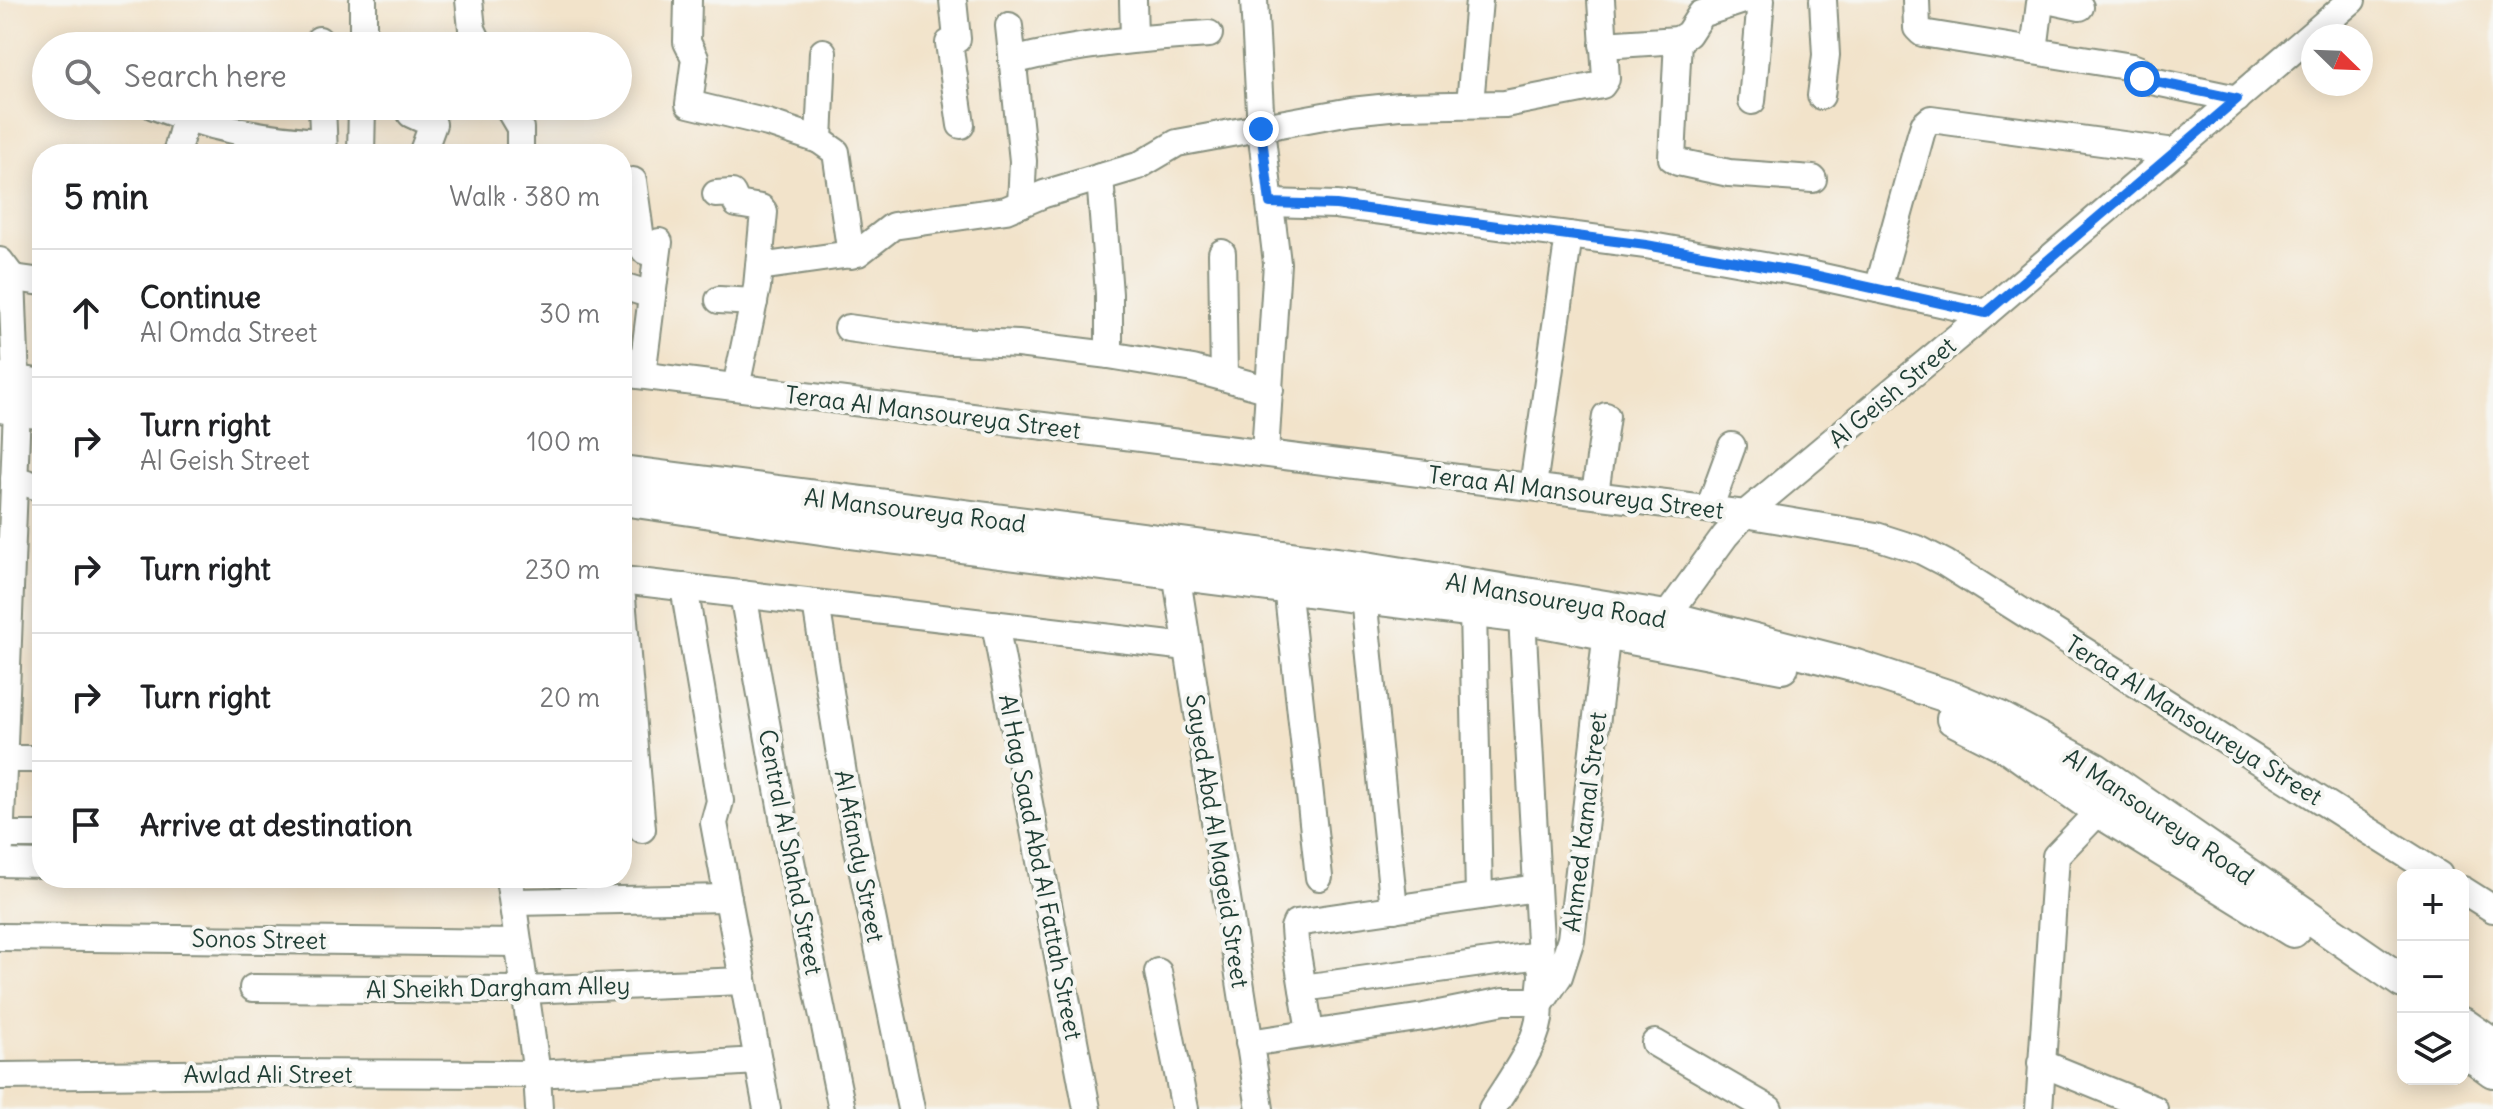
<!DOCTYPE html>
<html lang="en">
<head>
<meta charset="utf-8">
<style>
  body { margin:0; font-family:Delius,sans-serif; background:#f6f6f6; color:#202124 }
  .controls { position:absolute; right:24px; bottom:24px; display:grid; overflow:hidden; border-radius:16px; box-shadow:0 4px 20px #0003 }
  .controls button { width:72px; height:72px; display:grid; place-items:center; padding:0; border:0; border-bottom:2px solid #e0e0e0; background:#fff; color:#202124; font:40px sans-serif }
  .compass { position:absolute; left:2301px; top:24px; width:72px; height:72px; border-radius:50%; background:#fff; box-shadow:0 4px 20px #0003; rotate:113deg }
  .stop { position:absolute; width:24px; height:24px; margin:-18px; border:6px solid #1a73e8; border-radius:50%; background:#fff }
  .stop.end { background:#1a73e8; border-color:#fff; box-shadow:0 2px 8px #0008 }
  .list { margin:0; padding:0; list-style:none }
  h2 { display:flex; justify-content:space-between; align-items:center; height:104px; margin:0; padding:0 32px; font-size:34px }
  h2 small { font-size:26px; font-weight:400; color:#757577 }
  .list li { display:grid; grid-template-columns:52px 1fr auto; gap:24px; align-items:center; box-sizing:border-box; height:128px; padding:0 32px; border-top:2px solid #e0e0e0 }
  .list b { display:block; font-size:30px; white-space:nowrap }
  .list p { margin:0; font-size:26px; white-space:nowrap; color:#757577 }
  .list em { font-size:26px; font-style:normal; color:#757577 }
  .icon { flex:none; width:44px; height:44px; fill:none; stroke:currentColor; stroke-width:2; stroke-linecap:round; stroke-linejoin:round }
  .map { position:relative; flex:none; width:2493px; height:1109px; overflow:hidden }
  .search { position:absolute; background:#fff; box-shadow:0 4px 20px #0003; left:32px; top:32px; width:600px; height:88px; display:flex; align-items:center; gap:20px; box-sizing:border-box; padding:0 28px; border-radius:44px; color:#757577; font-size:30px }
  .panel { position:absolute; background:#fff; box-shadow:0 4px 20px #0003; left:32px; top:144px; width:600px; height:744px; border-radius:32px }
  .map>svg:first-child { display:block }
</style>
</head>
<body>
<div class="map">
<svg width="2493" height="1109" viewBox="0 0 2493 1109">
  <rect width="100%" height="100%" fill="#f6f6f2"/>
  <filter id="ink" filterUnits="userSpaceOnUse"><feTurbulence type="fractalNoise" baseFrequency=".0125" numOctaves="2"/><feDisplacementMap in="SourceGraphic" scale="16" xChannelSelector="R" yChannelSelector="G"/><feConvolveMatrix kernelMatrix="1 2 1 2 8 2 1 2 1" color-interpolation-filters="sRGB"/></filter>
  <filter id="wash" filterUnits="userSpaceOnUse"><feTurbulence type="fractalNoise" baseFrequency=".006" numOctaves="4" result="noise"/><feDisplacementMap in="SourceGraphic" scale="32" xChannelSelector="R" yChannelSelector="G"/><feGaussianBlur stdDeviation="1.8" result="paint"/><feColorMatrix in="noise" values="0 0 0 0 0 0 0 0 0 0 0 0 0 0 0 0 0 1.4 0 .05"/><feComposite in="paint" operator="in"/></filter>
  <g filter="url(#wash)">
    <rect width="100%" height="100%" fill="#f2e3ca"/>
  </g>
  <g filter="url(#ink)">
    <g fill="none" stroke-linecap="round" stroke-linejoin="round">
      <g stroke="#88907f" stroke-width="30">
        <g id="minor">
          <path d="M 469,0 L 472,29 L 480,46"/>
          <path d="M 688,0 L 687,42 L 695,58 L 689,104 L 768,123 L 819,140"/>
          <path d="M 953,0 L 957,39 L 949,43 L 961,125"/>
          <path d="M 1133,0 L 1134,38"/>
          <path d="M 1254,0 L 1261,129 L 1277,263 L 1265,453"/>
          <path d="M 1916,0 L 1917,28 L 1922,33 L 2132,67 L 2140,70 L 2142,79 L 2237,99"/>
          <path d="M 2047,0 L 2080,7"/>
          <path d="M 1009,26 L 1023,161 L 1021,204"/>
          <path d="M 319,40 L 319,46"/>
          <path d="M 1678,40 L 1672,158 L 1678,162 L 1729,173 L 1813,179"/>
          <path d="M 1603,45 L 1678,40 L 1688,34 L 1701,14 L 1744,0"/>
          <path d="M 363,46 L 363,0"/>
          <path d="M 2034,51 L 2040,3 L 2042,0"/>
          <path d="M 823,52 L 819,140 L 836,152 L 851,255"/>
          <path d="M 1012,61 C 1078,44 1142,38 1209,34"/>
          <path d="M 1821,96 L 1826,55 L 1823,0"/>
          <path d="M 1752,101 L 1761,0"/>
          <path d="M 1470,104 L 1479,0"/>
          <path d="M 154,106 C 209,128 264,139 323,142"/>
          <path d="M 322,106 L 324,154"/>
          <path d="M 507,106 L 520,128 L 520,154"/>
          <path d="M 411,114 L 433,124 L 422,154"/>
          <path d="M 176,154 L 186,117"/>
          <path d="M 361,154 L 362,106"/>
          <path d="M 1100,177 L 1109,294 L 1109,355"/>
          <path d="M 633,181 L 642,247 L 645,251 L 657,255"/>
          <path d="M 716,194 L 732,193 L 737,204 L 761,208 L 764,212 L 757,287 L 736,387"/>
          <path d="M 1270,203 L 1336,205 L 1646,245 L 1809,274 L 1986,313"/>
          <path d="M 1222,253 L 1224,377"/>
          <path d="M 0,261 L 12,277 L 16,382"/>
          <path d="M 759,267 L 858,253 L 893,226 L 1006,210 L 1044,194 L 1138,166 L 1177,143 L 1351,111 L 1399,106 L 1505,104 L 1602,85 L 1606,79 L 1601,0"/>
          <path d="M 0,276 L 42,282"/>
          <path d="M 622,286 L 652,295"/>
          <path d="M 1878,289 L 1921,134 L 1924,125 L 1931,119 L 2175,152"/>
          <path d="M 719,300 L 754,302"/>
          <path d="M 848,328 L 934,340 L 1018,344 L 1109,355 L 1193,369 L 1270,390"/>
          <path d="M 622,373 L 1745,514 L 1876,536 L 1920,550 L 1945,563 L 2439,875"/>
          <path d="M 642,375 L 659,242"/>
          <path d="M 14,479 L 42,488"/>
          <path d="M 1533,486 L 1569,235"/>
          <path d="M 1595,494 L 1606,416"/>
          <path d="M 1709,509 L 1732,446"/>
          <path d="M 1176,572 L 1260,1109"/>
          <path d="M 622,580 L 1187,647"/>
          <path d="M 1287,586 L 1319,877"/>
          <path d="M 684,587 L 720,801 L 714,823 L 767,1109"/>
          <path d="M 743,594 L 790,856 L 842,1109"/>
          <path d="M 1363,596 L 1394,909"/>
          <path d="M 622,598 L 642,829"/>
          <path d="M 816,603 L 843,774 L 911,1109"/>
          <path d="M 1473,610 L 1479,896"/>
          <path d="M 1522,617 L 1542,976 L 1539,1006"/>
          <path d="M 1666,617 L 1725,536 L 1745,514 L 1986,313 L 2352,0"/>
          <path d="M 995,624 L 1087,1109"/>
          <path d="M 3,759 L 42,759"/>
          <path d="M 0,835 L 42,835"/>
          <path d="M 0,847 L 17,408"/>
          <path d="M 0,863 L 42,864"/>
          <path d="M 509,878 L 537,1074 L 539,1109"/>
          <path d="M 2463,890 L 2493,909"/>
          <path d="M 513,902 L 728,898"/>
          <path d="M 0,937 L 518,943"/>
          <path d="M 1158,972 L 1185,1109"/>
          <path d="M 253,988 L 524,990 L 743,981"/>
          <path d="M 1303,988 L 1540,955"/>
          <path d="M 1541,1003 L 1559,976 L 1571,939 L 1607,631"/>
          <path d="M 1310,1032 L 1295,941 L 1294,928 L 1296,923 L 1536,888"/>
          <path d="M 1249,1043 L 1424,1017 L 1504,1001 L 1528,1001 L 1539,1006 C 1545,1035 1507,1084 1492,1109"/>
          <path d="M 1655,1043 L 1769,1109"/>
          <path d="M 2041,1063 L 2154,1109"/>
          <path d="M 0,1076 L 265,1073 L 537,1074 L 758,1061"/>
          <path d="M 2039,1109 L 2056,856 L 2099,811"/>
        </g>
      </g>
      <g stroke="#88907f" stroke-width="36">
        <g id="major">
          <path d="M 0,379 L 42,386"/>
          <path d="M 0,406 L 42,413"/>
          <path d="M 622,472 L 1360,567 L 1666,617 L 1856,666 L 1953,698 L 2000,718 L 2095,769 L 2403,982"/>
          <path d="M 622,499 L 849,532 L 1522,617 L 1782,667"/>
          <path d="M 1953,719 L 2010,748 L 2099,811 L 2293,931"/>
          <path d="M 2463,1024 L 2493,1045"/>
          <path d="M 2463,1049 L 2493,1071"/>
        </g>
      </g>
      <use href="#minor" stroke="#fff" stroke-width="26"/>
      <use href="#major" stroke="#fff" stroke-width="32"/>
    </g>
  </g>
  <g fill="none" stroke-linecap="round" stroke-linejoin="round" filter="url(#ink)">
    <path stroke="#1a73e8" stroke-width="10" d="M 1261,129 L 1270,203 L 1336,205 L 1646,245 L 1809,274 L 1986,313 L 2237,99 L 2142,79"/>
  </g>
  <g text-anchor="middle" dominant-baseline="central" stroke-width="8" stroke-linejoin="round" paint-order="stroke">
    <g font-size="24" fill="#1f3d34" stroke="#f6f6f2">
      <text transform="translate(1892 392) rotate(-40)">Al Geish Street</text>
      <text transform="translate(933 412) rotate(7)">Teraa Al Mansoureya Street</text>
      <text transform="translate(1576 492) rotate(7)">Teraa Al Mansoureya Street</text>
      <text transform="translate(915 510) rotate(7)">Al Mansoureya Road</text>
      <text transform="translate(1556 600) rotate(10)">Al Mansoureya Road</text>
      <text transform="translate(2194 720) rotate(32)">Teraa Al Mansoureya Street</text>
      <text transform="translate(2159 816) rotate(34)">Al Mansoureya Road</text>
      <text transform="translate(1584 822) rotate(-83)">Ahmed Kamal Street</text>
      <text transform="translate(1218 841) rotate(81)">Sayed Abd Al Mageid Street</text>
      <text transform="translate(791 852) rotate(79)">Central Al Shahd Street</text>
      <text transform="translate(860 856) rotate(79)">Al Afandy Street</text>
      <text transform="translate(1041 867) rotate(79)">Al Hag Saad Abd Al Fattah Street</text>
      <text transform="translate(259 939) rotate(1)">Sonos Street</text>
      <text transform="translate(498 987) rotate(-1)">Al Sheikh Dargham Alley</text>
      <text x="268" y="1074">Awlad Ali Street</text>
    </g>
  </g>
</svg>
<div class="controls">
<button>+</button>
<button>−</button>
<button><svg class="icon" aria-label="layers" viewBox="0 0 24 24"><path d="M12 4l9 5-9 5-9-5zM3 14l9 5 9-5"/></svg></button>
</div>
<svg class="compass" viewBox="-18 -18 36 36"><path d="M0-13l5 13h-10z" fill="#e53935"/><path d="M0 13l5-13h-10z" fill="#757577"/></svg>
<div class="stop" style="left:2142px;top:79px"></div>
<div class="stop end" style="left:1261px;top:129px"></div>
<div class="search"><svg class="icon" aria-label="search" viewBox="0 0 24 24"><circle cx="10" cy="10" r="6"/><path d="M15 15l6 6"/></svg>Search here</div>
<section class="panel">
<h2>5 min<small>Walk · 380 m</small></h2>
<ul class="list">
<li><svg class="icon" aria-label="ahead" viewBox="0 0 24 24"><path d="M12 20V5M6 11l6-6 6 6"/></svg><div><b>Continue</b><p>Al Omda Street</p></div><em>30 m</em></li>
<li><svg class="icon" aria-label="right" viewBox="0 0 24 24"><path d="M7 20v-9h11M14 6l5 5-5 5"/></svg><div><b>Turn right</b><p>Al Geish Street</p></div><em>100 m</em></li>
<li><svg class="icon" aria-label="right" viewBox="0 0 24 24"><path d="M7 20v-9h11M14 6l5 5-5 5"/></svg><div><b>Turn right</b></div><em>230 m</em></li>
<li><svg class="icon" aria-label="right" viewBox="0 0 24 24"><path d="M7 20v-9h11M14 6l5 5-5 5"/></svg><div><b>Turn right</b></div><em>20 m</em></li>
<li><svg class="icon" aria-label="arrive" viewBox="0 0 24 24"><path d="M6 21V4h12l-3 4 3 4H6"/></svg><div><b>Arrive at destination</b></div></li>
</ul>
</section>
</div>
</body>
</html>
